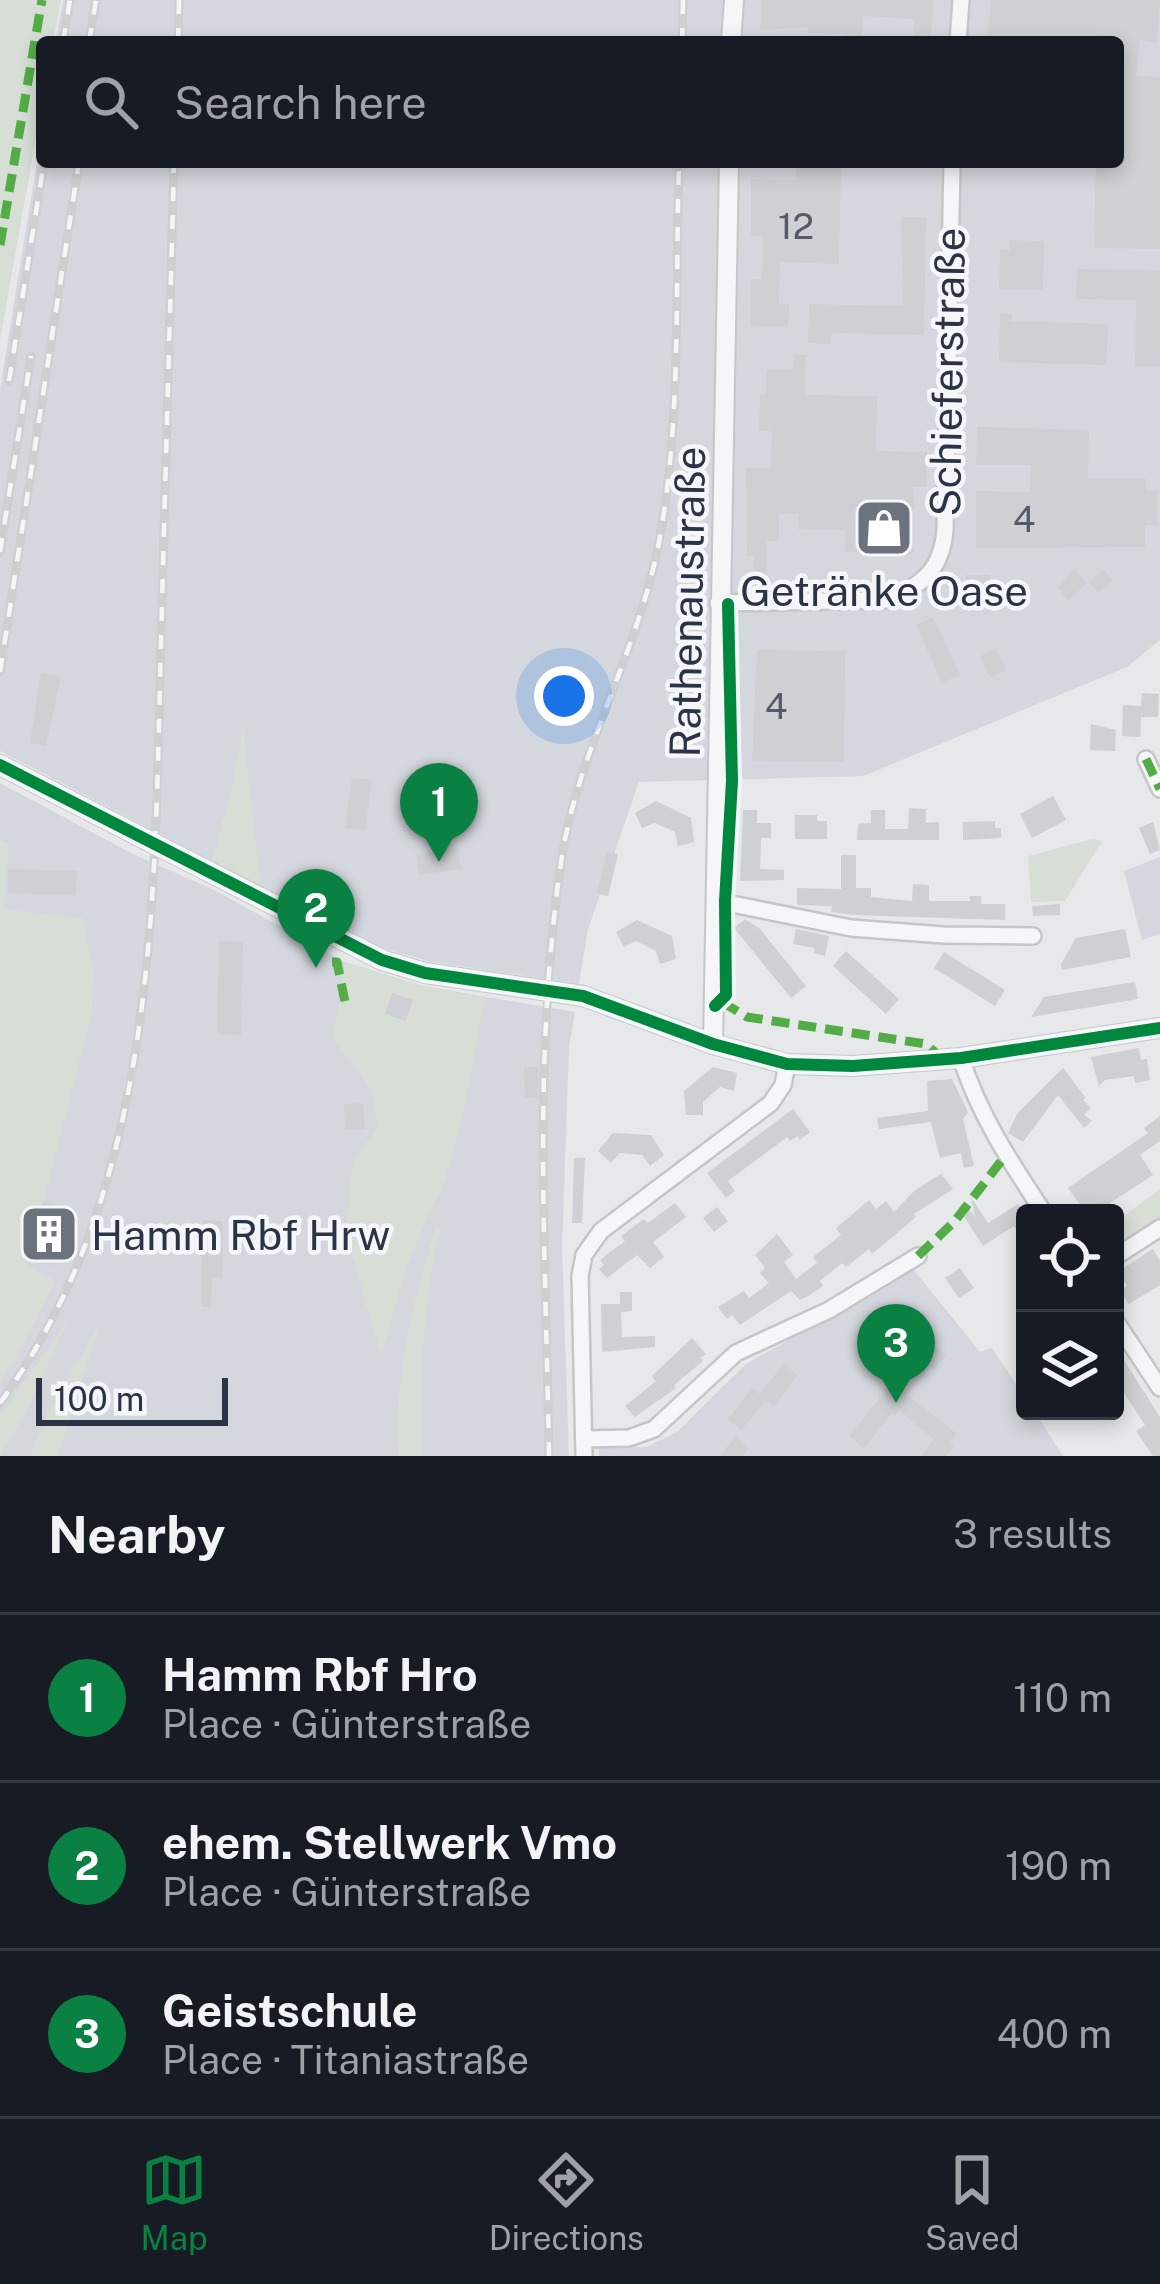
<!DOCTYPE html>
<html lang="en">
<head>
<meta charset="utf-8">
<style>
  body { margin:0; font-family:"Public Sans",sans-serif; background:#20242c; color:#f1f3f6 }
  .controls { position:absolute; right:36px; bottom:36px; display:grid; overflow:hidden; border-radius:12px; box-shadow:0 6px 18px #0003 }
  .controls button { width:108px; height:108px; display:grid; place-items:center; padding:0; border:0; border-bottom:3px solid #363941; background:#171b24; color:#f1f3f6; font:60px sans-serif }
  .scale { position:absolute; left:36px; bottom:30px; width:192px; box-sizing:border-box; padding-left:12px; border:6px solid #2b3445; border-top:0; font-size:33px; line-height:42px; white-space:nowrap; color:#2b3445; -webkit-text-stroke:9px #f4f6f9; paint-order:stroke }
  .you { position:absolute; left:564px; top:696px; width:42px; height:42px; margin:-30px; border:9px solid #fff; border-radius:50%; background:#1a73e8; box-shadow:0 0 0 18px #1a73e833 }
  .badge { display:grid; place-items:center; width:78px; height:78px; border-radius:50%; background:#0b8043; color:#fff; font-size:39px; font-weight:700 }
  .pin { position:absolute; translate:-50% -99px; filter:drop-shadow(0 3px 6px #0008) }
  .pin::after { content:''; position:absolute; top:63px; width:42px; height:36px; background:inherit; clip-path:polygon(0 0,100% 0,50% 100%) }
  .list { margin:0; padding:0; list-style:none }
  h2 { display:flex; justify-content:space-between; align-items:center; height:156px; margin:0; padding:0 48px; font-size:51px }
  h2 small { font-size:39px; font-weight:400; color:#9ea1a6 }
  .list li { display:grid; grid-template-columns:78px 1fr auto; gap:36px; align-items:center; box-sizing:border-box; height:168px; padding:0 48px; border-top:3px solid #363941 }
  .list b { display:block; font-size:45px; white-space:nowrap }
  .list p { margin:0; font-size:39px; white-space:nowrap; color:#9ea1a6 }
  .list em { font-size:39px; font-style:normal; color:#9ea1a6 }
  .icon { flex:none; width:66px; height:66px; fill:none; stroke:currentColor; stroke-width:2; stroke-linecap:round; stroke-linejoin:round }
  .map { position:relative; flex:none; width:1160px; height:1456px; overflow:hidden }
  .search { position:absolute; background:#171b24; box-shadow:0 6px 18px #0003; left:36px; right:36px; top:36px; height:132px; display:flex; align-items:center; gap:30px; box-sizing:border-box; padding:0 42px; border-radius:12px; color:#9ea1a6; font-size:45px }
  .sheet { height:660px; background:#171b24 }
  nav { display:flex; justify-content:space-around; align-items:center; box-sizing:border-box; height:168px; border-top:3px solid #363941; background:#171b24; font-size:33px; color:#9ea1a6 }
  nav a { display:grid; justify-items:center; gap:6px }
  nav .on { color:#0b8043 }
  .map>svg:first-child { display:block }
</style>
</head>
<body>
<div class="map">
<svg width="1160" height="1456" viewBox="0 0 1160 1456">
  <rect width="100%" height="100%" fill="#e6e8ea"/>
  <g fill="#d4d7dd">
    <path d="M 63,0 L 1160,0 L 1160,640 L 1127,667 L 863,776 L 639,782 L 588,929 L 579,984 L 431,962 L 379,947 L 0,751 L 0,389 L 42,131 L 42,162 L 1118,162 L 1118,42 L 56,42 Z"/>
    <path d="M 0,783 L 133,854 L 214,890 L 345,962 L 423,986 L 575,1012 L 569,1046 L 562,1248 L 569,1456 L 0,1456 Z"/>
    <path d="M 1160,857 L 1160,934 L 1142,940 L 1124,871 Z"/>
    <path d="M 913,1269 L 980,1352 L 992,1348 L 1025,1397 L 1025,1411 L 1034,1411 L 1063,1456 L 599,1456 L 599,1448 L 647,1447 L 677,1432 L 746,1364 Z"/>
  </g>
  <g fill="#d6ded6">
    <path d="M 0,0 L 61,0 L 53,42 L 42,42 L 42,104 L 0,340 Z"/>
    <path d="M 243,727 L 261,889 L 212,860 L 232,788 Z"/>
    <path d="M 1093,839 L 1102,841 L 1065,901 L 1031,902 L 1028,856 Z"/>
    <path d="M 0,840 L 9,843 L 4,909 L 84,919 L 93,972 L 92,1011 L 42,1209 L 27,1222 L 28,1265 L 56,1282 L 0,1386 Z"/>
    <path d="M 345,962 L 423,986 L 485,998 L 465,1104 L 446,1178 L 409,1260 L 381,1355 L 346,1234 L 353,1161 L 378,1127 L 372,1091 L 333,1038 Z"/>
    <path d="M 1160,1189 L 1160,1218 L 1122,1242 L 1115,1232 L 1115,1223 Z"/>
    <path d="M 436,1227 L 440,1227 C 423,1304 420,1378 421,1456 L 399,1456 C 394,1371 412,1307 436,1227 Z"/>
    <path d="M 70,1317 L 27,1410 L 0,1456 L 0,1415 Z"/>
    <path d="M 100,1323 L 58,1456 L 30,1456 L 45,1418 Z"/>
  </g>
  <g fill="#ced0d3">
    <path d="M 762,0 L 934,0 L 930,42 L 913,42 L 914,19 L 863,16 L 862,42 L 846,42 L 847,34 L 808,33 L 808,27 L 760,30 Z"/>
    <path d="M 991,0 L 1160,0 L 1157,43 L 1140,40 L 1136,76 L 1160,77 L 1160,249 L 1094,248 L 1096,162 L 1118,162 L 1118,42 L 987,42 Z"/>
    <path d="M 796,162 L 841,162 L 839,264 L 780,262 L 779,304 L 789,304 L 788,327 L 750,326 L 751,279 L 762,279 L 763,236 L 751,235 L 751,179 L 796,180 Z"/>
    <path d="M 901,217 L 926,217 L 924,335 L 832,333 L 831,344 L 808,343 L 809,304 L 903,306 Z"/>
    <path d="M 1010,240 L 1044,241 L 1043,290 L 999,289 L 1000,249 L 1010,250 Z"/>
    <path d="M 1077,269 L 1160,270 L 1160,366 L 1135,366 L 1136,300 L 1076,299 Z"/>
    <path d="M 1000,314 L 1012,314 L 1011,321 L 1108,324 L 1106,365 L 999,362 Z"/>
    <path d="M 794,355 L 806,355 L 805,395 L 877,396 L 876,451 L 927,452 L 926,487 L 914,487 L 913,554 L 845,552 L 846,530 L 798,529 L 799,514 L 779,514 L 779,541 L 767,541 L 766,590 L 754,590 L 754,556 L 747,556 L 746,468 L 771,468 L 772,431 L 759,431 L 760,394 L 766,394 L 766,370 L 793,370 Z"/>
    <path d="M 977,427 L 1089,430 L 1088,478 L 1146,479 L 1146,490 L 1158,490 L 1157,525 L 1145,525 L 1145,547 L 976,548 L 976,491 L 1030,492 L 1030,465 L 976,465 Z"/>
    <path d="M 1074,569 L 1087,584 L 1068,600 L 1058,587 Z"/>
    <path d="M 1104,570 L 1113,581 L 1098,593 L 1088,582 Z"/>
    <path d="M 966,575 L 990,575 L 990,604 L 965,604 Z"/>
    <path d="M 933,617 L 960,675 L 942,683 L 916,625 Z"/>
    <path d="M 996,648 L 1006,670 L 990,678 L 980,656 Z"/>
    <path d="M 757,650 L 845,651 L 844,762 L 752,761 Z"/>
    <path d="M 687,652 L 700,652 L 698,728 L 675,727 L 676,694 L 687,694 Z"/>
    <path d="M 41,673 L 61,676 L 46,746 L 30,743 Z"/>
    <path d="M 1142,693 L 1159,694 L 1158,717 L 1141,717 L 1140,737 L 1122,736 L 1123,705 L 1141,706 Z"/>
    <path d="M 1091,724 L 1116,730 L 1115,751 L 1090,750 Z"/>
    <path d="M 352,778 L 372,780 L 365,831 L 345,828 Z"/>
    <path d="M 1053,796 L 1066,820 L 1032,838 L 1020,814 Z"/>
    <path d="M 656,801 L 691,818 L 694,842 L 678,846 L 675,832 L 655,823 L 642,828 L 635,813 Z"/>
    <path d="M 442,807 L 452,849 L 458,848 L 461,869 L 419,875 L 416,855 L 439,851 L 429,810 Z"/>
    <path d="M 909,808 L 926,809 L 926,823 L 939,822 L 939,840 L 857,840 L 858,824 L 871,823 L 871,810 L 885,810 L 885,829 L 908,829 Z"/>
    <path d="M 743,810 L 757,810 L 757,823 L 771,823 L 771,838 L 761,838 L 760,869 L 784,870 L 784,880 L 740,881 Z"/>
    <path d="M 795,815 L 817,815 L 817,821 L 827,821 L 827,839 L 795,839 Z"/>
    <path d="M 995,821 L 995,828 L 1001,828 L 1001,838 L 963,840 L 963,822 Z"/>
    <path d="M 1153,822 L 1160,850 L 1150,854 L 1139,828 Z"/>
    <path d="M 607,852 L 618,854 L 608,896 L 597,894 Z"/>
    <path d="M 841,855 L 856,855 L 856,888 L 871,888 L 871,897 L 912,901 L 913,884 L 929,885 L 929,901 L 970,901 L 970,896 L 981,896 L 981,904 L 1005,904 L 1005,920 L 854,915 L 831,912 L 832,906 L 797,905 L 797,888 L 841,889 Z"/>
    <path d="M 8,869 L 77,871 L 76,895 L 8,893 Z"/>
    <path d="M 1060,904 L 1060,915 L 1033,916 L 1032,906 Z"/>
    <path d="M 745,919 L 760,929 L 806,986 L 791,998 L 734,928 Z"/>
    <path d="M 637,920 L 672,936 L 676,959 L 660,964 L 656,951 L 636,941 L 624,947 L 616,932 Z"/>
    <path d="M 796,929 L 829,936 L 825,956 L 814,953 L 815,948 L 793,944 Z"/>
    <path d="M 1125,929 L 1131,957 L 1062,970 L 1061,964 L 1076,938 Z"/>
    <path d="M 219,941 L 243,942 L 241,1035 L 217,1034 Z"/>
    <path d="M 846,951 L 899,999 L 886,1014 L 833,966 Z"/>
    <path d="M 944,952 L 1005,990 L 995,1006 L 934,968 Z"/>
    <path d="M 1135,982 L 1138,999 L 1031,1017 L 1044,997 Z"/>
    <path d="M 392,993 L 413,1000 L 406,1021 L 385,1014 Z"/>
    <path d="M 1139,1048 L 1141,1060 L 1147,1059 L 1150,1080 L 1135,1083 L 1134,1076 L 1105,1080 L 1099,1086 L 1091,1057 Z"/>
    <path d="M 524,1067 L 538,1067 L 538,1098 L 525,1098 Z"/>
    <path d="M 713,1067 L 737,1073 L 734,1091 L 720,1087 L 703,1102 L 703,1115 L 686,1115 L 684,1091 Z"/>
    <path d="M 1063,1068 L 1086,1098 L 1083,1100 L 1091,1108 L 1084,1114 L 1092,1121 L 1084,1128 L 1058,1095 L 1023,1142 L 1008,1133 L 1017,1114 Z"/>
    <path d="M 952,1079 L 968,1112 L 963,1119 L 974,1166 L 964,1168 L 961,1153 L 940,1158 L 931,1122 L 879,1129 L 877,1118 L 928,1111 L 927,1081 Z"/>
    <path d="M 363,1103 L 365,1129 L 345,1130 L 344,1104 Z"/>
    <path d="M 793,1109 L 810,1132 L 800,1140 L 797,1136 L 790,1141 L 787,1137 L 728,1181 L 735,1191 L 726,1198 L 707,1173 Z"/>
    <path d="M 1160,1116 L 1160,1141 L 1140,1155 L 1153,1175 L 1110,1203 L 1113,1207 L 1103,1213 L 1086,1213 L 1068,1188 L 1148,1133 L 1144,1128 Z"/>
    <path d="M 613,1133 L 651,1135 L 664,1155 L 650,1166 L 642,1155 L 620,1153 L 611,1163 L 598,1151 Z"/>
    <path d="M 574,1158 L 585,1158 L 582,1223 L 572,1223 Z"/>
    <path d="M 941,1174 L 953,1189 L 914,1214 L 916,1217 L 872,1254 L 869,1249 L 846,1267 L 842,1263 L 820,1281 L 823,1286 L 810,1295 L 800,1300 L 791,1291 L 740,1325 L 732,1315 L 727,1319 L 718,1307 L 744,1291 L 749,1298 L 769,1283 L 760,1273 L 765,1268 L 755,1255 L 777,1234 L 793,1255 L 784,1262 L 796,1279 L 817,1263 L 813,1257 L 841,1235 L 836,1228 L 869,1200 L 876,1209 L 886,1201 L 894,1212 L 914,1191 Z"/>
    <path d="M 971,1197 L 988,1223 L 1018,1204 L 1025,1214 L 1025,1242 L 1014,1226 L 983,1246 L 962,1213 L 968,1208 L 975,1217 Z"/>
    <path d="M 43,1202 L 65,1206 L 55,1265 L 36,1262 L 40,1234 L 33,1233 Z"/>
    <path d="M 675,1203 L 686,1217 L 653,1242 L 664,1257 L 650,1268 L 637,1255 L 607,1278 L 599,1269 L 604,1265 L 600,1260 L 625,1241 L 621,1236 L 644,1219 L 648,1223 Z"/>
    <path d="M 717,1207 L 728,1221 L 714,1232 L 703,1218 Z"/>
    <path d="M 203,1220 L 223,1221 L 222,1278 L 212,1278 L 211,1307 L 201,1307 Z"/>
    <path d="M 1153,1249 L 1160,1261 L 1160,1285 L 1129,1304 L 1120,1291 L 1127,1286 L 1119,1271 Z"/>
    <path d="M 960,1268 L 974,1288 L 959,1298 L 945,1278 Z"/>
    <path d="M 620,1292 L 632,1292 L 632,1311 L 621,1312 L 622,1337 L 655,1336 L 655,1347 L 602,1352 L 601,1304 L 620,1304 L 620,1308 Z"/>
    <path d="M 692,1338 L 706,1354 L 700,1358 L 703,1361 L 674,1385 L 676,1388 L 635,1417 L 625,1406 L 656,1381 L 652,1376 Z"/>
    <path d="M 927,1339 L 946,1355 L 934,1370 L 930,1366 L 907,1395 L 957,1434 L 949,1443 L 954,1446 L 946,1456 L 922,1456 L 934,1439 L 899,1411 L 895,1415 L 892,1413 L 864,1448 L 849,1436 Z"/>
    <path d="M 1115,1346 L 1160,1417 L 1160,1456 L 1153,1456 L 1136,1431 L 1145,1425 L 1115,1379 Z"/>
    <path d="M 784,1364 L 798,1375 L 774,1406 L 766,1400 L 741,1430 L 728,1419 L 752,1388 L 760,1394 Z"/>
    <path d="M 736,1436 L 749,1449 L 743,1456 L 720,1456 Z"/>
  </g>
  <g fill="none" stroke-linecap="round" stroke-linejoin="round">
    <g stroke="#c4c6c8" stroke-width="20">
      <g id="minor">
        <path d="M 958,42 L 961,0"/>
        <path d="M 718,603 L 887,600 C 922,586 942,569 945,530 L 952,162"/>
        <path d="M 1146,759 L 1160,789"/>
        <path d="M 717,901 L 851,928 L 944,935 L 1033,936"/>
        <path d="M 961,1058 C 979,1115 1011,1163 1044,1213"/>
        <path d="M 1115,1257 L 1160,1228"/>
        <path d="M 1115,1320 L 1160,1388"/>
        <path d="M 584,1439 L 629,1438 L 654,1429 L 736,1353 L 829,1310 L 918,1256"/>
        <path d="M 584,1456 L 580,1276 L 584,1255 L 601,1231 L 771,1103 L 783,1085 L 787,1064"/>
      </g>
    </g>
    <g stroke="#c4c6c8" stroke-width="22">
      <g id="tertiary">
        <path d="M 731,42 L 734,0"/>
        <path d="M 0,765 L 382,960 L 425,973 L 583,996 L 713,1044 L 787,1064 L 853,1066 L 961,1058 L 1160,1028"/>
        <path d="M 713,1044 L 729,162"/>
      </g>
    </g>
    <use href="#minor" stroke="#f5f6f7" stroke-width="15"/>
    <use href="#tertiary" stroke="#f5f6f7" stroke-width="18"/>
    <g stroke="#cecfd2" stroke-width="9">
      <g id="rail">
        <path d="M 63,42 L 70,0"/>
        <path d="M 89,42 L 96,0"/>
        <path d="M 178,42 L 179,0"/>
        <path d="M 682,42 L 683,0"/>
        <path d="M 9,381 L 44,162"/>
        <path d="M 0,552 L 31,356"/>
        <path d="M 0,672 L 79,162"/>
        <path d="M 0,1403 C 159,1186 154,900 161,643 C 165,483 170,322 174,162"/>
        <path d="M 549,1456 C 546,1256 532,1054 562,856 C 579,750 635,657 657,552 C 682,430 675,288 679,162"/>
      </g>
    </g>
    <use href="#rail" stroke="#f4f6f9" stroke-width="4.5" stroke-dasharray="14" stroke-linecap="butt"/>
    <g stroke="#54ac47" stroke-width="9" stroke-dasharray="18 9" stroke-linecap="butt">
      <path d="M 0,245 L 42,0"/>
      <path d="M 1146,759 L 1160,789"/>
      <path d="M 332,962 L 337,962 L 345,1002"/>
      <path d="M 722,1002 L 747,1017 L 926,1044 L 939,1056"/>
      <path d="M 918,1256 L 954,1222 L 1006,1155"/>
    </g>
    <g stroke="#f4f6f9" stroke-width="20">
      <g id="cycleway">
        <path d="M 0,765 L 382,960 L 425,973 L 583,996 L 713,1044 L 787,1064 L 853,1066 L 961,1058 L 1160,1028"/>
        <path d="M 715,1006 L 726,995 L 725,901 L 732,781 L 728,604"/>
      </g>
    </g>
    <use href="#cycleway" stroke="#00873e" stroke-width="12"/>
  </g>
  <defs>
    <g id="shop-square" transform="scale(3)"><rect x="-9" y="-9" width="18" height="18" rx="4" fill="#6c737f" stroke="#f4f6f9"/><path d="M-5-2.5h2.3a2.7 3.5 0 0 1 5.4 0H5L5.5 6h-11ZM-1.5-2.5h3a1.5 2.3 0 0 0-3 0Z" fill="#fff"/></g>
    <g id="building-square" transform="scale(3)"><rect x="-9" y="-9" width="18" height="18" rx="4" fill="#6c737f" stroke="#f4f6f9"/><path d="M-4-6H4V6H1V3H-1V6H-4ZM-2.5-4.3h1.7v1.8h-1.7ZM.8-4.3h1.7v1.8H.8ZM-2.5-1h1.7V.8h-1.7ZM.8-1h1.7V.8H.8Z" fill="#fff"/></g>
  </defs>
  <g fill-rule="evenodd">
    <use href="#shop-square" x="884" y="528"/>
    <use href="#building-square" x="49" y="1234"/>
  </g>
  <g text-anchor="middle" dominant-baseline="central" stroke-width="9" stroke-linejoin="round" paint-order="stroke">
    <g font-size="36" fill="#545c69">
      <text x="796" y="226">12</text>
      <text x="1024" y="519">4</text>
      <text x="776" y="706">4</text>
    </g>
    <g font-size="42" fill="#2b3445" stroke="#f4f6f9">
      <text transform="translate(947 372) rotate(-89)">Schieferstraße</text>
      <text transform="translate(687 602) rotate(-89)">Rathenaustraße</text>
    </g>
    <g font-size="42" fill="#2b3445" stroke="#f4f6f9">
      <text x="884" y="590">Getränke Oase</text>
      <text x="91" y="1234" text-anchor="start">Hamm Rbf Hrw</text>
    </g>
  </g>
</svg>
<div class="controls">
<button><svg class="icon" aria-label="locate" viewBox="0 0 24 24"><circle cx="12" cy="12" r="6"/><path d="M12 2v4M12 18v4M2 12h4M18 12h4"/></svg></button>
<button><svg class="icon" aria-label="layers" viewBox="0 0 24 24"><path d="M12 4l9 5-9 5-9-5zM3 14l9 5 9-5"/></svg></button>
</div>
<div class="scale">100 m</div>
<div class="you"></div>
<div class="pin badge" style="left:439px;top:862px">1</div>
<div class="pin badge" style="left:316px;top:968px">2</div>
<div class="pin badge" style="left:896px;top:1403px">3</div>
<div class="search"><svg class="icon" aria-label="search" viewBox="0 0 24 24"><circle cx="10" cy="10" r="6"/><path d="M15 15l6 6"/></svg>Search here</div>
</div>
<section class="sheet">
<h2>Nearby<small>3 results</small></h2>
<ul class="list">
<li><span class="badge">1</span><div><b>Hamm Rbf Hro</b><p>Place · Günterstraße</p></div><em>110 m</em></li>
<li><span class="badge">2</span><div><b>ehem. Stellwerk Vmo</b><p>Place · Günterstraße</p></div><em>190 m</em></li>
<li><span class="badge">3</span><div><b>Geistschule</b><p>Place · Titaniastraße</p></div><em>400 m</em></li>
</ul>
</section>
<nav>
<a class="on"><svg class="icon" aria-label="map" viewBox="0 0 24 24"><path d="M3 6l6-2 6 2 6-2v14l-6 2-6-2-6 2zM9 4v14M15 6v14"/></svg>Map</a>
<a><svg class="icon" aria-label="directions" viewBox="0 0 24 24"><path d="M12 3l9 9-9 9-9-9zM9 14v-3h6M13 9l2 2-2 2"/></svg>Directions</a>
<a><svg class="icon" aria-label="saved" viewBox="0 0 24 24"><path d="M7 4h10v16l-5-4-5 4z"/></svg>Saved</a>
</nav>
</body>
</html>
